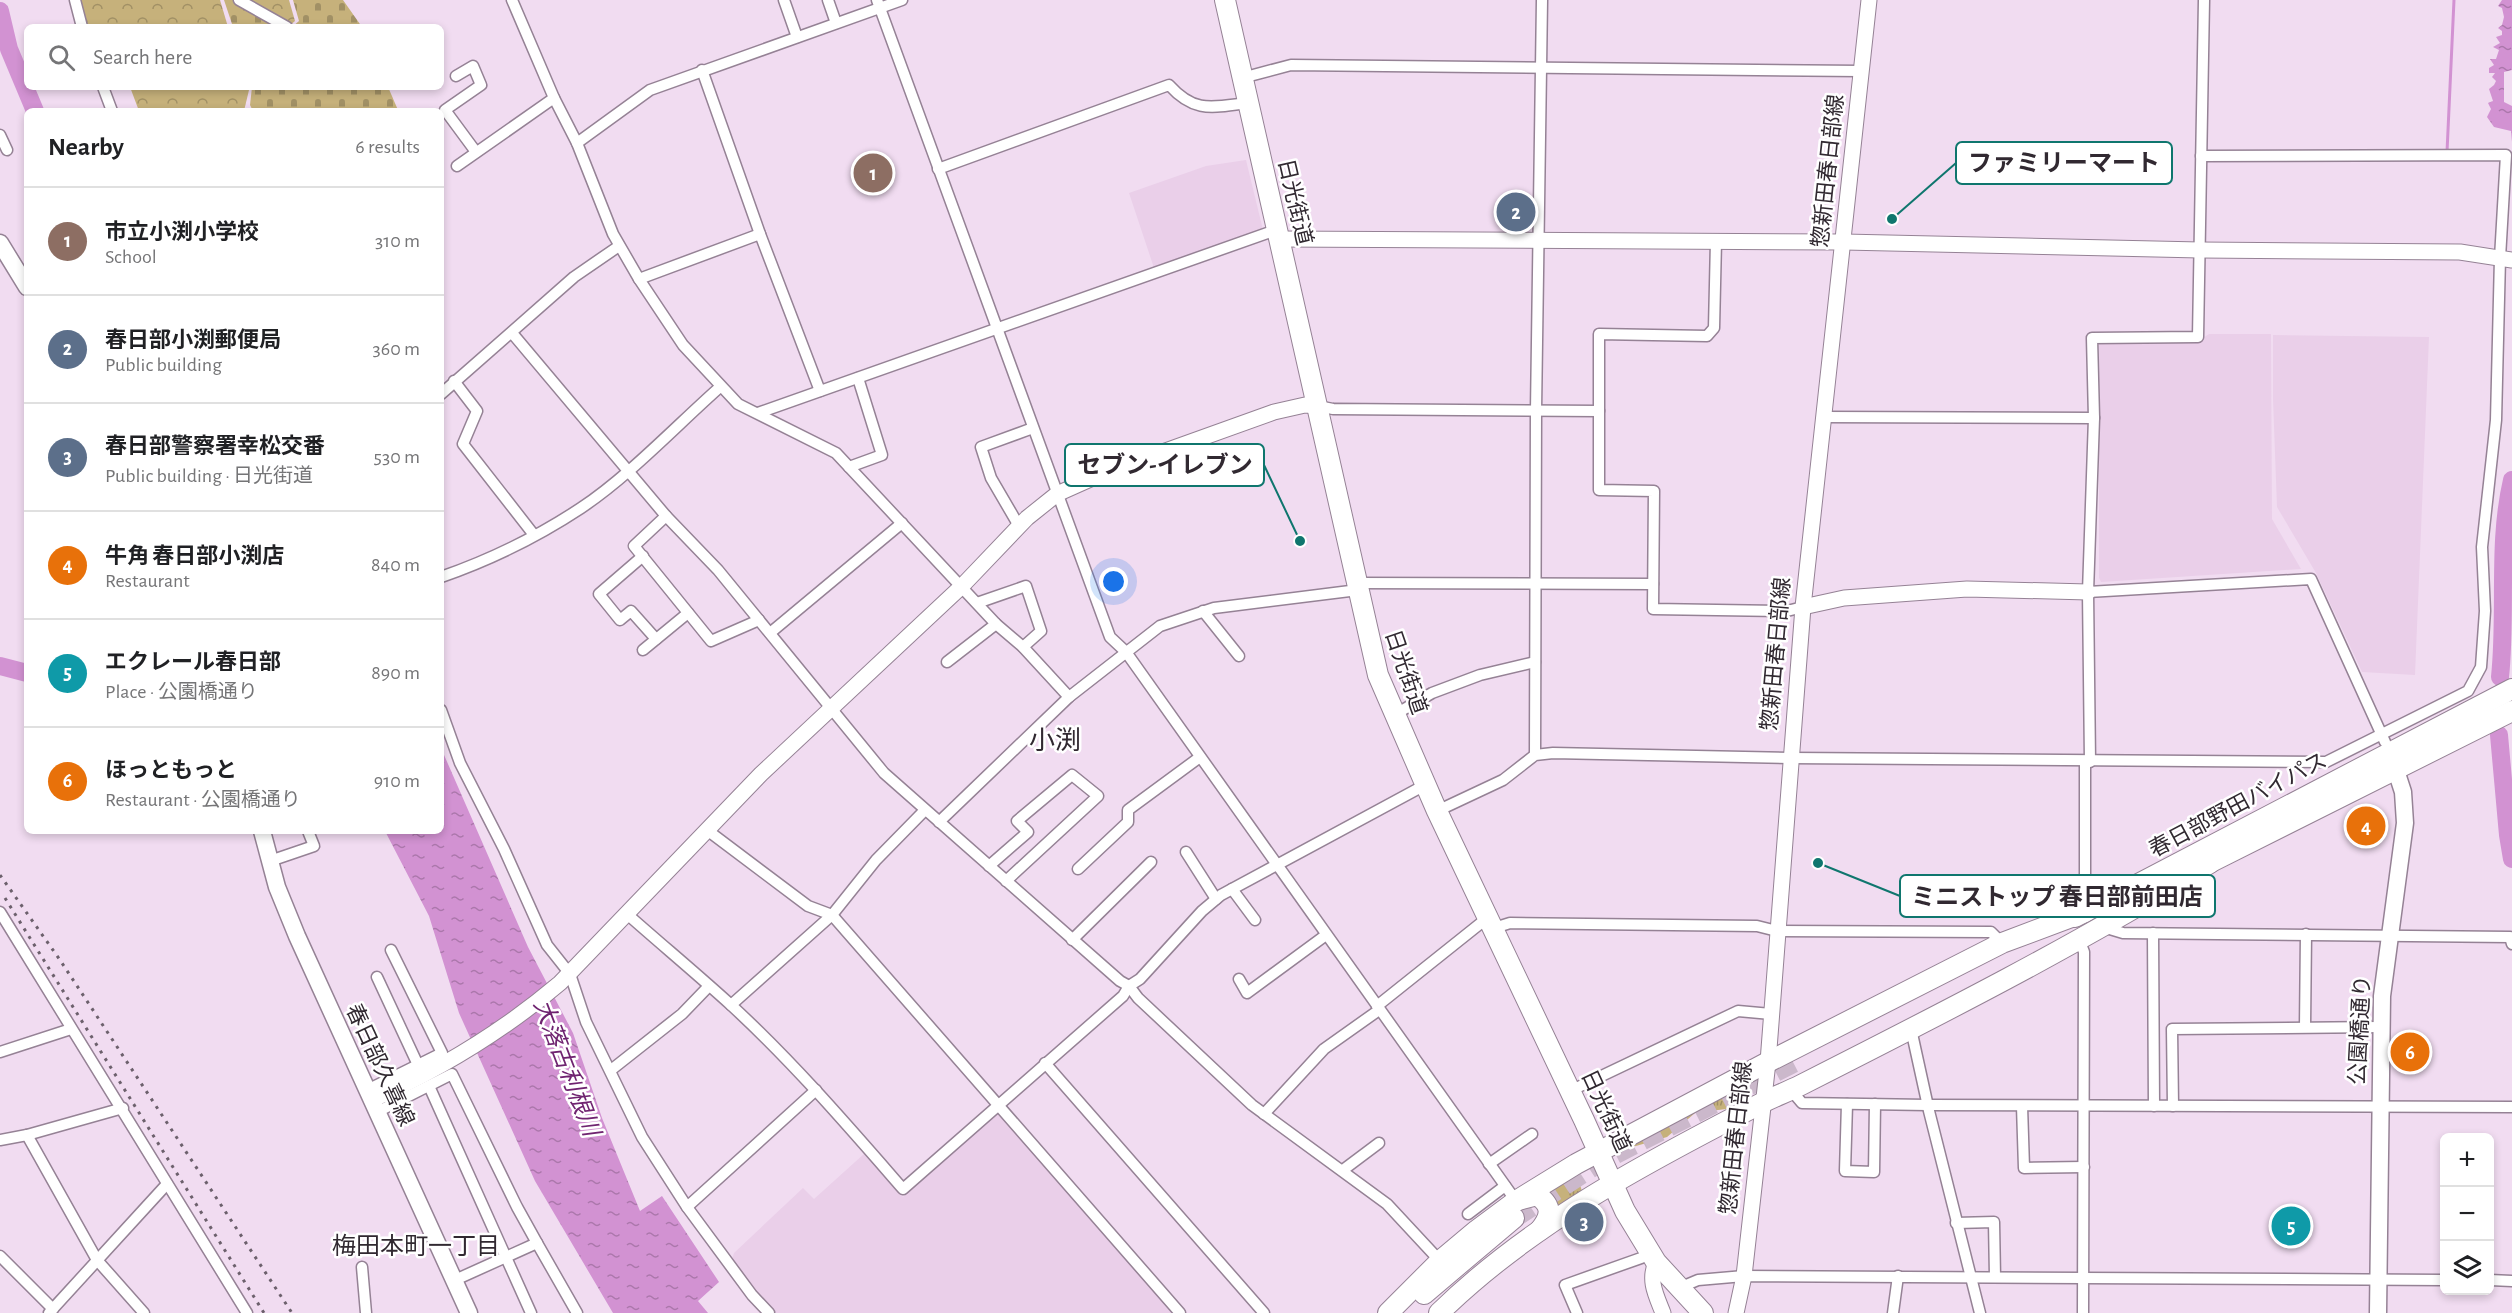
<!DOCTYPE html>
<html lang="en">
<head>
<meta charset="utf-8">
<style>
  body { margin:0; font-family:"Alegreya Sans","Noto Sans JP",sans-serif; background:#f2f2f2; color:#202124 }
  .controls { position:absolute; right:18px; bottom:18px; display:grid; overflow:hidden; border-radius:9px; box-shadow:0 3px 9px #0003 }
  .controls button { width:54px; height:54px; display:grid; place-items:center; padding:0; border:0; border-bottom:2px solid #e0e0e0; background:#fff; color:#202124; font:30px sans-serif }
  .you { position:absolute; left:1114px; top:582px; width:21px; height:21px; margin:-15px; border:4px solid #fff; border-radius:50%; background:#1a73e8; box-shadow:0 0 0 9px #1a73e833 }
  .badge { display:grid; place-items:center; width:39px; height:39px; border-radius:50%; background:#0b8043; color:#fff; font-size:20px; font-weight:700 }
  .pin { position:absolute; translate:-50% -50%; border:3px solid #fff; box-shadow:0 2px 6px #0006 }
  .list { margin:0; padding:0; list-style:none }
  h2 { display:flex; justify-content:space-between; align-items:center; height:78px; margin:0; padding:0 24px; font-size:26px }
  h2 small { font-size:20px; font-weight:400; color:#757577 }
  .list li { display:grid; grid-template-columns:39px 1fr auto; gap:18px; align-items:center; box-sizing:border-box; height:108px; padding:0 24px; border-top:2px solid #e0e0e0 }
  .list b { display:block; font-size:22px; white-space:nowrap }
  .list p { margin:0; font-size:20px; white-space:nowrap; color:#757577 }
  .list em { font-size:20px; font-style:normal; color:#757577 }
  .icon { flex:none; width:33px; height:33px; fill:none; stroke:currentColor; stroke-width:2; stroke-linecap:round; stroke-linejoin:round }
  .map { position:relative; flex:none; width:2512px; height:1313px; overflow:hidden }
  .search { position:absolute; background:#fff; box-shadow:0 3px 9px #0003; left:24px; top:24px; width:420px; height:66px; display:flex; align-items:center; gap:15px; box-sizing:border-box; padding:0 21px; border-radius:9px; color:#757577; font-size:22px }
  .panel { position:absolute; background:#fff; box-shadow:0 3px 9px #0003; left:24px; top:108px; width:420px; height:726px; border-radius:9px }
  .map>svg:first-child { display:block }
</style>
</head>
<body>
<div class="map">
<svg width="2512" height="1313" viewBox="0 0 2512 1313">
  <defs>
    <pattern id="grass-tufts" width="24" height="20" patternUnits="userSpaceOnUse" patternTransform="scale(1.5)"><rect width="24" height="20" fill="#c6b17b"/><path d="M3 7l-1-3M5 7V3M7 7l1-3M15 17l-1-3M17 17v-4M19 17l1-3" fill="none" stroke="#a19065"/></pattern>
    <pattern id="forest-crowns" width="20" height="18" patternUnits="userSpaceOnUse" patternTransform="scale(1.5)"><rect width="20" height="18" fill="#c6b17b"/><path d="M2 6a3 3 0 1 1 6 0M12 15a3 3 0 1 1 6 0" fill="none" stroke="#a19065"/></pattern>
    <pattern id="cemetery-stones" width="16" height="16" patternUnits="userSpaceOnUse" patternTransform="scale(1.5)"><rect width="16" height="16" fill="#c6b17b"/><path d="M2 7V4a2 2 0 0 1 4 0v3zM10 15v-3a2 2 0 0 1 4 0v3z" fill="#a19065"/></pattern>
    <pattern id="water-ripples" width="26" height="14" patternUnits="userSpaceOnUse" patternTransform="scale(1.5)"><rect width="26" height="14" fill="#d292d2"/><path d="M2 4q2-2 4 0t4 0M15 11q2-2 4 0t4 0" fill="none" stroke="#ab77ab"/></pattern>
  </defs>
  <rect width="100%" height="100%" fill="#f1dcf1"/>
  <g fill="#eacfe9">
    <path d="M 1246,160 L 1263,230 L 1154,268 L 1129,193 L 1206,166 Z"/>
    <path d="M 2209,334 L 2271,334 L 2272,519 L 2301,569 L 2101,582 L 2099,578 L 2099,344 L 2197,342 Z"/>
    <path d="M 2273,335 L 2429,337 L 2415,675 L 2362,672 L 2316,573 L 2277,507 L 2273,399 Z"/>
    <path d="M 1000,1111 L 1174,1313 L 774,1313 L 731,1263 L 734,1253 L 803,1188 L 814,1199 L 865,1153 L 903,1197 Z"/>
  </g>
  <g fill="url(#grass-tufts)">
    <path d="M 1738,1086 L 1734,1103 L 1726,1109 L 1695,1113 L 1667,1137 L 1629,1148 L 1626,1141 Z"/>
    <path d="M 1576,1173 L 1583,1194 L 1558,1210 L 1555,1199 L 1548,1190 Z"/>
  </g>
  <g fill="url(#forest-crowns)">
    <path d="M 79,0 L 220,0 L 228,27 L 87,27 Z"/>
    <path d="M 242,0 L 289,0 L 295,21 L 288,27 Z"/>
    <path d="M 130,87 L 248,87 L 249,90 L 244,111 L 139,111 Z"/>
  </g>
  <g fill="url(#cemetery-stones)">
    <path d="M 224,0 L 234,0 L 275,27 L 233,27 Z"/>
    <path d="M 293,0 L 343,0 L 362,27 L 292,27 L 299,21 Z"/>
    <path d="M 252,87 L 388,87 L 398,110 L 253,111 L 250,105 Z"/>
  </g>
  <g fill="url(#water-ripples)">
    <path d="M 2502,0 L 2512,0 L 2512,70 L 2504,72 L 2504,102 L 2512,106 L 2512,142 L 2511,131 L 2494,127 L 2487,117 L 2491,109 L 2488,103 L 2493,101 L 2489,89 L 2494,85 L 2496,81 L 2492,77 L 2495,73 L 2489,73 L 2489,68 L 2494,65 L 2490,59 L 2496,59 L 2499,50 L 2493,47 L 2500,43 L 2496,37 L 2502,35 L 2502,31 L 2498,28 L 2502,25 L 2504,17 L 2502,8 L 2498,6 Z"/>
    <path d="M 441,748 L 528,947 L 573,1033 L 602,1118 L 640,1211 L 662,1196 L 719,1282 L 698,1301 L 708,1313 L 613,1313 L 535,1181 L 459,1013 L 429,916 L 385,831 L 441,831 Z"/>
  </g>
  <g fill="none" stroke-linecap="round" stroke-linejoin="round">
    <g stroke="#d292d2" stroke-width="3">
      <path d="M 2447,152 L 2454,0"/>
      <path d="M 2504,548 L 2512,549"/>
    </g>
    <g stroke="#d292d2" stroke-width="18">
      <path d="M 0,11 L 9,49 L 35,111"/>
      <path d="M 0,666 L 27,673"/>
      <path d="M 2500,677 C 2507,611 2497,544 2512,480"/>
      <path d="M 2499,735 L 2508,835 L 2512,859"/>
    </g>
    <path stroke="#cbb8cb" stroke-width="20" stroke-dasharray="20 10" stroke-linecap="butt" d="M 1514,1218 L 1600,1162 L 1795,1062"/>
    <g stroke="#958295" stroke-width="13">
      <g id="street">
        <path d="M 75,0 L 82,27"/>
        <path d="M 239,0 L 287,27"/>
        <path d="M 512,0 L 554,98 L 577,143 L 613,234 L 639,279 L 683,345 L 738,404 L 836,453 L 996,624 L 1023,647 L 1069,697"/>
        <path d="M 784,0 L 797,37"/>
        <path d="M 828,0 L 836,23"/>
        <path d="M 877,0 L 1110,637 L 1126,652 L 1516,1201"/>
        <path d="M 702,70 L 760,234 L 820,391"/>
        <path d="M 456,76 L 473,66 L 481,85 L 445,110 L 476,152"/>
        <path d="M 1242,78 L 1291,65 L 1861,71"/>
        <path d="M 103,87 L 112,111"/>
        <path d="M 0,135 L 7,150"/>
        <path d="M 577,143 L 650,90 L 902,0"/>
        <path d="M 457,166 L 554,98"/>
        <path d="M 938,169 L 1169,85 C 1195,114 1213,107 1248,103"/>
        <path d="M 1716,241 L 1714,328 L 1707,336 L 1599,334 L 1599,490 L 1654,491 L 1653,609 L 1787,611 L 1803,607"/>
        <path d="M 639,279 L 760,234"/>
        <path d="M 512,333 L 666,516 L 718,570 L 884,773 L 1120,981 L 1129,986 L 1138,998 L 1252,1105 L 1387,1204 L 1440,1261"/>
        <path d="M 454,381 L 477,411 L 463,444 L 534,535"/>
        <path d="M 441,394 L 574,277 L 619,246"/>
        <path d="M 1318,406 L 1333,409 L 1599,411"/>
        <path d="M 758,413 L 1276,230"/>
        <path d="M 1823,417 L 2094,418"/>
        <path d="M 849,467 L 882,455 L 858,378"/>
        <path d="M 666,516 L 634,546 L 711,641 L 759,620"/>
        <path d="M 1019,526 L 991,478 L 981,447 L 1033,428"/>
        <path d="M 643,556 L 599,594 L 620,620 L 631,611 L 656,639"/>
        <path d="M 441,577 C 490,560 537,537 581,508 C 628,477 677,425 720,387"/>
        <path d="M 1357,583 L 1653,584"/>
        <path d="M 2088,592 L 2311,579 L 2385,742"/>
        <path d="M 977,603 L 1026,586 L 1041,631 L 1023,647"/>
        <path d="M 1203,611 L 1239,656"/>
        <path d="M 770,633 L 902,523"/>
        <path d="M 643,650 L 688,613"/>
        <path d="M 947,662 L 996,624"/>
        <path d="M 441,710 L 460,763 L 504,849 L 547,945 L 570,974 L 586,1022 L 642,1137 L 687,1207 L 752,1295 L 769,1313"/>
        <path d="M 1394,715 L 1432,693 L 1480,675 L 1535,662"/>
        <path d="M 1535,755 L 1536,410 L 1542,0"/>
        <path d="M 2085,762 L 2085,882 L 2095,907"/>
        <path d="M 2090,762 L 2088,592 L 2094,418 L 2092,338 L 2198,337 L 2204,0"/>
        <path d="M 1437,811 L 1503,780 L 1535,755 L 1553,753 L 1790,758 L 2326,762 L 2468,691 L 2481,667 L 2485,611 L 2482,547 L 2496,420 L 2500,258 L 2506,155 L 2201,156"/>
        <path d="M 939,822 L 1069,697 L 1160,626 L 1214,608 L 1358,590"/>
        <path d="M 707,830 L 808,906 L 832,915 L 1180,1313"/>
        <path d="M 1186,852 L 1216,899"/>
        <path d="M 270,861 L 314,846 L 308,831"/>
        <path d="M 989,866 L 1028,832 L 1017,821 L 1072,775 L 1098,796 L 1006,881"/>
        <path d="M 1078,869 L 1128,822 L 1128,810 L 1200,757"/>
        <path d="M 1232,889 L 1255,920"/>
        <path d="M 0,912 L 247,1313"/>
        <path d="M 627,914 C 662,945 697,974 731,1005 C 793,1062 848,1126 903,1189 L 1123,996 L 1129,986 L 1140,979 L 1202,911 L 1221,895 L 1425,785"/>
        <path d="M 2103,927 L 2123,933 L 2510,937 L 2512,944"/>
        <path d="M 1491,929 L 1510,923 L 1757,926 L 1777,931 L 1991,932 L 2002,943"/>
        <path d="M 2153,933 L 2154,1106"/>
        <path d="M 2079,939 L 2084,952 L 2083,1313"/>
        <path d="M 1072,940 L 1151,862"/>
        <path d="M 377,977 L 418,1065"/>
        <path d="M 1239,979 L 1247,993 L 1326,935"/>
        <path d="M 731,1005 L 832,915 L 876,860 L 925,810"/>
        <path d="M 1377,1006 L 1486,919"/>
        <path d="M 2305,1027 L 2306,934"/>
        <path d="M 1911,1029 L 1929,1111 L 1980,1313"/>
        <path d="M 0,1052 L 71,1029"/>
        <path d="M 1045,1063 L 1264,1313"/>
        <path d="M 611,1070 L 682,1014 L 709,986"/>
        <path d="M 429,1086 L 531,1313"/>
        <path d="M 367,1090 L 442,1053 L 391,950"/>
        <path d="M 1791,1090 L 1802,1103 L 1927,1105 L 2512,1107"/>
        <path d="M 1570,1091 L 1738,1011 L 1771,1014"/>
        <path d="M 1847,1104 L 1845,1171 L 1874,1172 L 1875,1104"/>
        <path d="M 2022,1106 L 2024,1168 L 2084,1167"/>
        <path d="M 2173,1106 L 2172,1029 L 2380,1027"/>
        <path d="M 377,1112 L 452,1074 L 517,1207 L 537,1243"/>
        <path d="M 1264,1114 L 1324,1049 L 1379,1010"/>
        <path d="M 27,1135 L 97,1260 L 144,1313"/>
        <path d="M 0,1140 L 27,1135 L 123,1108"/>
        <path d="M 1489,1164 L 1532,1134"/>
        <path d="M 1343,1170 L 1379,1143"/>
        <path d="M 687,1207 L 816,1090"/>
        <path d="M 1468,1214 L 1505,1186"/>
        <path d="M 1956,1223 L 1994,1222 L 1995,1277"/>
        <path d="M 0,1256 L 53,1309"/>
        <path d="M 362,1267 L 366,1313"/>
        <path d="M 455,1280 L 537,1243 L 577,1313"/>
        <path d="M 2490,1280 L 2512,1281"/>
        <path d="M 1679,1288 L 1698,1280 L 1744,1276 L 2444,1280"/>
        <path d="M 49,1313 L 167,1184"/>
        <path d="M 1577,1313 L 1565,1285 L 1641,1258 L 1650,1252"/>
        <path d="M 1893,1313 L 1898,1276"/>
      </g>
    </g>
    <g stroke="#958295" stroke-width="17">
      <g id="secondary">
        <path d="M 1278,239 L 1844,242 L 2200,250 L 2460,252 L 2512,260"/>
        <path d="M 1803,607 L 1844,598 L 1967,589 L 2088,592"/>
        <path d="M 372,1100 C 441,1069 502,1032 560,983 L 761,774 L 962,586 L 1027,518 L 1057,494 L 1104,473 L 1274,412 L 1305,405 L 1318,406"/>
        <path d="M 1656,1262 C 1648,1281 1656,1295 1663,1313"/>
        <path d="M 1736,1313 L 1744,1276 L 1768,1062 L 1803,607 L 1869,0"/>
      </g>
    </g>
    <g stroke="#958295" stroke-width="19">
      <g id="primary">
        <path d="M 0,243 L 27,287"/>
        <path d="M 262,831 L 277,887 L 297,936 L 469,1313"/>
        <path d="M 2378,1313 L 2382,996 L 2405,823 L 2403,792 L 2392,758"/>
      </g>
    </g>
    <g stroke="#958295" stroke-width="22">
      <g id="highway">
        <path d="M 1225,0 L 1378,675 L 1437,811 L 1584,1120 L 1625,1211 L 1656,1262 L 1703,1313"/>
        <path d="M 2201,867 L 2512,711"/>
        <path d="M 2075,917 L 2512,689"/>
        <path d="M 1518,1200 L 1537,1195 C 1553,1206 1551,1216 1540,1230"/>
        <path d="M 1424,1294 L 1514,1218"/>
        <path d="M 1388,1313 L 1440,1261 L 1477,1230 L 1516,1201 L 1576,1164 L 1768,1062 L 2002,943 L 2085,912"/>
        <path d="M 1439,1313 C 1531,1223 1645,1163 1760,1104 C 1773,1097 1787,1092 1801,1085 C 1939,1015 2077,945 2210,863"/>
      </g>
    </g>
    <use href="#street" stroke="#fff" stroke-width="10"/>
    <use href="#secondary" stroke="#fff" stroke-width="15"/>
    <use href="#primary" stroke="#fff" stroke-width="16"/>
    <use href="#highway" stroke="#fff" stroke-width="20"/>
    <g stroke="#6c606c" stroke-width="3" stroke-dasharray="3 6" stroke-linecap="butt">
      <path d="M 0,875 L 60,960 L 292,1313"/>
      <path d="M 5,898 L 264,1313"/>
    </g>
  </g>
  <g text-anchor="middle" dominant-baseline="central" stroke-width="5" stroke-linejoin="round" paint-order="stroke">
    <g font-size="22" fill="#312931" stroke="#fff">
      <text transform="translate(1828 171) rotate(-84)">惣新田春日部線</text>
      <text transform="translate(1295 202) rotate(77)">日光街道</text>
      <text transform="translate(1776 654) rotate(-85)">惣新田春日部線</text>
      <text transform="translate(1406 672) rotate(71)">日光街道</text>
      <text transform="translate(2238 805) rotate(-28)">春日部野田バイパス</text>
      <text transform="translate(2360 1030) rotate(-87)">公園橋通り</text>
      <text transform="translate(380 1065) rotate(65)">春日部久喜線</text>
      <text transform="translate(1606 1111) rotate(65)">日光街道</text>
      <text transform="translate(1736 1138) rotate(-84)">惣新田春日部線</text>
    </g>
    <g font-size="24" font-style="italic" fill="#6f2370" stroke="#fff">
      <text transform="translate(566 1068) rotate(69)">大落古利根川</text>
    </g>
    <g font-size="24" fill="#312931" stroke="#fff">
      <text x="416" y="1247">梅田本町一丁目</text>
    </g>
    <g font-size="26" fill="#312931" stroke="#fff">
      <text x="1055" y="741">小渕</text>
    </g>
  </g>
  <path fill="none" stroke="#0f766e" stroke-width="2" d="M1892 219L1956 163M1300 541L1264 465M1818 863L1900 896"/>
  <g fill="#0f766e" stroke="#fff" stroke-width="2">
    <circle cx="1892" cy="219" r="6"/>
    <circle cx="1300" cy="541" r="6"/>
    <circle cx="1818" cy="863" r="6"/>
  </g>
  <g fill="#fff" stroke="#0f766e" stroke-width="2">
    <rect x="1956" y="142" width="216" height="42" rx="6"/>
    <rect x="1065" y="444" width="199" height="42" rx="6"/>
    <rect x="1900" y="875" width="315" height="42" rx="6"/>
  </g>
  <g font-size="24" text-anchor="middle" font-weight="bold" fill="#312931">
    <text x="2064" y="171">ファミリーマート</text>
    <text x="1165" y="473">セブン-イレブン</text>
    <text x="2057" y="905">ミニストップ 春日部前田店</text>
  </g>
</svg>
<div class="controls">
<button>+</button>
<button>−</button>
<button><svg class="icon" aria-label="layers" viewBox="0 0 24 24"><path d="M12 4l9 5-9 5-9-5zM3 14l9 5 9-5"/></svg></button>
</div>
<div class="you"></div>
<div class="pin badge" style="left:873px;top:173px;background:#8d6e63">1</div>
<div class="pin badge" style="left:1516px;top:212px;background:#5c6f8a">2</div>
<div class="pin badge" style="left:1584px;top:1222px;background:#5c6f8a">3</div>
<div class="pin badge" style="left:2366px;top:826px;background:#e8710a">4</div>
<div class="pin badge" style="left:2291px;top:1226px;background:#0f9aa8">5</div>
<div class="pin badge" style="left:2410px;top:1052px;background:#e8710a">6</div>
<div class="search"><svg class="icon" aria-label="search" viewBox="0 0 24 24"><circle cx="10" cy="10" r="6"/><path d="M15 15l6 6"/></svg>Search here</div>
<section class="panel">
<h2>Nearby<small>6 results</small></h2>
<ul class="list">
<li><span class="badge" style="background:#8d6e63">1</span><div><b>市立小渕小学校</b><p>School</p></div><em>310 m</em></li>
<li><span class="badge" style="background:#5c6f8a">2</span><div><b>春日部小渕郵便局</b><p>Public building</p></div><em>360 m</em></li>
<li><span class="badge" style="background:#5c6f8a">3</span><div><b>春日部警察署幸松交番</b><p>Public building · 日光街道</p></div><em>530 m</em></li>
<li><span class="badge" style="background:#e8710a">4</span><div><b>牛角 春日部小渕店</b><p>Restaurant</p></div><em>840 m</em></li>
<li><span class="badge" style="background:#0f9aa8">5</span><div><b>エクレール春日部</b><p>Place · 公園橋通り</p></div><em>890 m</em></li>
<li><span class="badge" style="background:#e8710a">6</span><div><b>ほっともっと</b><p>Restaurant · 公園橋通り</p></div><em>910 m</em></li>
</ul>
</section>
</div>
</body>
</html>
